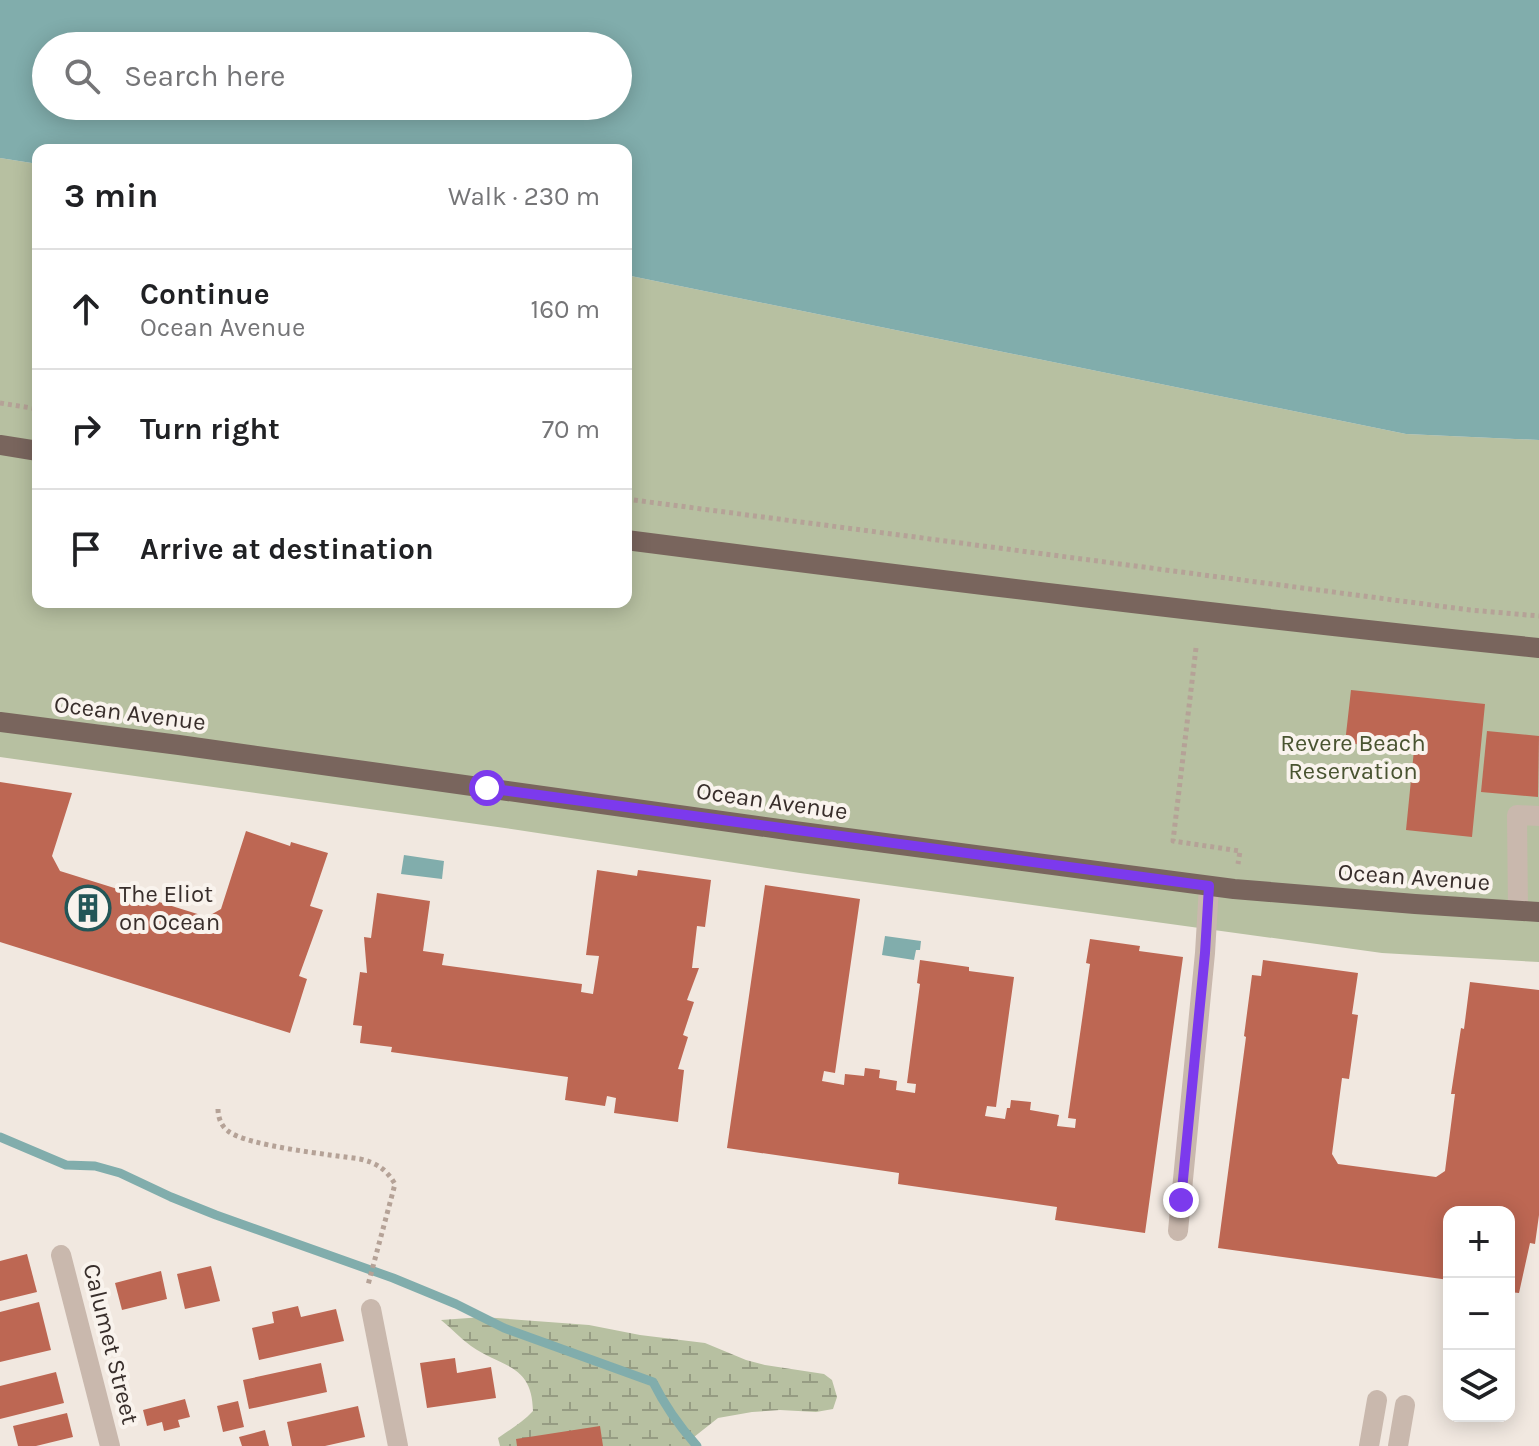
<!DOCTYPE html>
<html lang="en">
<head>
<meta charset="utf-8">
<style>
  body { margin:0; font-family:Karla,sans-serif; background:#f6f6f6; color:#202124 }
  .controls { position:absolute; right:24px; bottom:24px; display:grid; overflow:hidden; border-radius:16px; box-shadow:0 4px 20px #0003 }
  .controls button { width:72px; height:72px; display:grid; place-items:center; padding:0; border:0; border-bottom:2px solid #e0e0e0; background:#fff; color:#202124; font:40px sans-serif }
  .stop { position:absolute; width:24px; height:24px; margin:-18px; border:6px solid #7c3aed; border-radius:50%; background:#fff }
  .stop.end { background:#7c3aed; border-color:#fff; box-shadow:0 2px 8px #0008 }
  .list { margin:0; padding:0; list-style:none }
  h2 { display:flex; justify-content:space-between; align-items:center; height:104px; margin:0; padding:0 32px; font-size:34px }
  h2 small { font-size:26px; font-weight:400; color:#757577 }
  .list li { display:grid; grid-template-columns:52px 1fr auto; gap:24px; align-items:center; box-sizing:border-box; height:120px; padding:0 32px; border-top:2px solid #e0e0e0 }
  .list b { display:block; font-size:30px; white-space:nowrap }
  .list p { margin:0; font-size:26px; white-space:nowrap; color:#757577 }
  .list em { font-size:26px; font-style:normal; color:#757577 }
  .icon { flex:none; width:44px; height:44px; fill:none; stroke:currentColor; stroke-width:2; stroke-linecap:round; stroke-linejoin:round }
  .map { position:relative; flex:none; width:1539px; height:1446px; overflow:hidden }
  .search { position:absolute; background:#fff; box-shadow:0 4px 20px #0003; left:32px; top:32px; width:600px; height:88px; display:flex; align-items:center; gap:20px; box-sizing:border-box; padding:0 28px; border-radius:44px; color:#757577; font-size:30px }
  .panel { position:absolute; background:#fff; box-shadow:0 4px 20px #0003; left:32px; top:144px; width:600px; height:464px; border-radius:16px }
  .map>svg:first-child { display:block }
</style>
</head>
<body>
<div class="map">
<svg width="1539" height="1446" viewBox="0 0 1539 1446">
  <defs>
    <pattern id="wetland-marsh" width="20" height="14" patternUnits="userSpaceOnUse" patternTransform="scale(2)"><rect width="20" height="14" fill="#b7c0a1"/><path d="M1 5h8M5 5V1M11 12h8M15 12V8" fill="none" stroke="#969c83"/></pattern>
  </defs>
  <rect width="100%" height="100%" fill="#f1e8e0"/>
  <path fill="url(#wetland-marsh)" d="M 483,1317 L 589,1325 L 640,1335 L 705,1343 L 746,1360 L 765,1365 L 824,1374 L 832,1380 L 837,1397 L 833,1409 L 816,1412 L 780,1410 L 752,1412 L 718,1418 L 694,1437 L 694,1446 L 500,1446 L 498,1438 C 511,1429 523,1422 533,1411 C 532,1363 502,1368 471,1346 C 460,1338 451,1328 441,1320 Z"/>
  <path fill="#b7c0a1" d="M 0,158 L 38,164 L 38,602 L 626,602 L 626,275 L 1406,434 L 1539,440 L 1539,962 L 1382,953 L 800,873 L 518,830 L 0,757 Z"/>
  <g fill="#81adac" fill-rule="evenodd">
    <path d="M 0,0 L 1539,0 L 1539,440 L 1406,434 L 626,275 L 626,150 L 38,150 L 38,164 L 0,158 ZM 46,46 L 618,46 L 618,106 L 46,106 Z"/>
    <path d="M 404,855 L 444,861 L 442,879 L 401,874 Z"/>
    <path d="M 885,936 L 921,941 L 920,950 L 916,950 L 914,960 L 882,955 Z"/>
  </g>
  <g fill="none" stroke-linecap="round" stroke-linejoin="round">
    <path stroke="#81adac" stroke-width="9" d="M 0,1137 L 66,1165 L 95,1166 L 120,1173 L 171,1197 L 216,1215 L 393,1278 L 456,1304 L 504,1328 L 653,1382 C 665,1406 679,1426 697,1446"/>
  </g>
  <g fill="#bd6753">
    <path d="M 1351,690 L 1485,704 L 1472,837 L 1406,830 L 1414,750 L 1345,743 Z"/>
    <path d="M 1487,731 L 1539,736 L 1538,797 L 1481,792 Z"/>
    <path d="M 0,782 L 72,793 L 52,856 L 60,871 L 207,917 L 221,909 L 246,831 L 290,846 L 291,842 L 328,853 L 310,906 L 323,910 L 299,976 L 307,979 L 290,1033 L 0,942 Z"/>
    <path d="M 597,870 L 637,876 L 638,870 L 711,880 L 705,927 L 697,926 L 692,968 L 699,968 L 687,1000 L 694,1002 L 683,1035 L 688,1037 L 678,1069 L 684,1070 L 678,1122 L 614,1113 L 616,1098 L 607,1096 L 605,1106 L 565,1100 L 568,1077 L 391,1052 L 392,1047 L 360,1043 L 362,1026 L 353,1025 L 360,972 L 367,973 L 364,937 L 371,938 L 377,893 L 430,901 L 423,951 L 444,954 L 442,965 L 582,984 L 581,992 L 593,994 L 599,956 L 586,955 Z"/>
    <path d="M 765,885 L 860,899 L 835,1073 L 824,1071 L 822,1081 L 844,1085 L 845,1074 L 864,1076 L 865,1068 L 880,1070 L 879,1078 L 897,1081 L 896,1090 L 915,1093 L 916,1084 L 907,1083 L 920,984 L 917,983 L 920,960 L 969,967 L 969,971 L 1014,977 L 996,1107 L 987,1106 L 985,1116 L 1005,1119 L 1007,1108 L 1010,1108 L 1011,1100 L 1031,1102 L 1030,1110 L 1059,1115 L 1057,1126 L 1075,1128 L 1076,1119 L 1068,1118 L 1090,964 L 1086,963 L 1090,939 L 1140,946 L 1139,951 L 1183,957 L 1145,1233 L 1055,1220 L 1057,1207 L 898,1184 L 899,1173 L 727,1148 Z"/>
    <path d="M 1263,960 L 1358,973 L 1352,1014 L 1358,1015 L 1349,1079 L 1342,1078 L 1332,1154 L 1338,1164 L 1436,1177 L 1445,1171 L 1455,1094 L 1451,1094 L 1461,1028 L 1464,1029 L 1470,982 L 1539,990 L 1539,1215 L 1535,1244 L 1530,1243 L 1519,1293 L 1509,1292 L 1509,1212 L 1449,1212 L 1449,1280 L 1218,1248 L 1246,1037 L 1244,1036 L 1252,975 L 1261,976 Z"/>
    <path d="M 27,1254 L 37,1292 L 0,1301 L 0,1261 Z"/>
    <path d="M 211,1266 L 220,1301 L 185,1309 L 177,1274 Z"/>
    <path d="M 161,1271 L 167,1299 L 122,1310 L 115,1283 Z"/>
    <path d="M 39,1302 L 51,1350 L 0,1362 L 0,1312 Z"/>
    <path d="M 298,1306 L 301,1317 L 336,1309 L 344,1341 L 259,1360 L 252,1328 L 274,1323 L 272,1312 Z"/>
    <path d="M 455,1358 L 457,1373 L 491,1367 L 496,1398 L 427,1408 L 420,1363 Z"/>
    <path d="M 321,1363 L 327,1392 L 249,1409 L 243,1380 Z"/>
    <path d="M 56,1372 L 64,1403 L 0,1419 L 0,1386 Z"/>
    <path d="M 185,1399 L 190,1417 L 178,1420 L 180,1427 L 164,1431 L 162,1422 L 147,1426 L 143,1410 Z"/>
    <path d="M 238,1401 L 244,1427 L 223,1432 L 217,1406 Z"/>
    <path d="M 358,1406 L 365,1437 L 325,1446 L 292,1446 L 287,1422 Z"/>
    <path d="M 67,1413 L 73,1437 L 36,1446 L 18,1446 L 13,1426 Z"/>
    <path d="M 600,1426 L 603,1446 L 517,1446 L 516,1439 Z"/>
    <path d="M 265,1430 L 269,1446 L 242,1446 L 239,1437 Z"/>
  </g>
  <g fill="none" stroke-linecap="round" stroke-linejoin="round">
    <g stroke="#b5a297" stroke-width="5" stroke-dasharray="4 4" stroke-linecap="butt">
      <path d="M 0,403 L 38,409"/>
      <path d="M 626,499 L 1470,610 L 1539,616"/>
      <path d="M 1196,648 L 1173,841 L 1240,851 L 1238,864"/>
      <path d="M 218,1109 C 218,1117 221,1126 228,1131 C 246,1146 333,1155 360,1159 C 377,1163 386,1169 395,1184 L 368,1285"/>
    </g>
    <g stroke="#c9b8ad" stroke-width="20">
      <path d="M 1518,910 L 1517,815 L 1539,816"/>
      <path d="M 1178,1231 L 1205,953 L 1209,886"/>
      <path d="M 61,1255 L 110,1446"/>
      <path d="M 371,1309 L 398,1446"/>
      <path d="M 1369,1446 L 1377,1400"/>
      <path d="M 1398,1446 L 1405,1405"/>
    </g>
    <g stroke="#79655d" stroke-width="20">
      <path d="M 0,445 L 38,451"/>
      <path d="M 626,540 C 930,579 1234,617 1539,648"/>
      <path d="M 0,722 L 179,745 L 794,831 L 1234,889 L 1415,904 L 1539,912"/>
    </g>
  </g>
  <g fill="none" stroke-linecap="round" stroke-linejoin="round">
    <path stroke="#7c3aed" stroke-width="10" d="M 487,788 L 1209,886 L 1205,953 L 1181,1200"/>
  </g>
  <defs>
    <g id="building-ring" transform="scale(2.3)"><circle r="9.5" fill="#f9f3ed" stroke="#235657" stroke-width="1.5"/><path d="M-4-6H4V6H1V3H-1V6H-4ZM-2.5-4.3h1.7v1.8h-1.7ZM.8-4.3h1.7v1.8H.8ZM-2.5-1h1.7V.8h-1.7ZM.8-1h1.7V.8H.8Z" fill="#235657"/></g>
  </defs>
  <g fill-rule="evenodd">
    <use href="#building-ring" x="88" y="908"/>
  </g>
  <g text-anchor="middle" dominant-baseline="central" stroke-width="8" stroke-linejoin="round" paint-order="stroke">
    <g font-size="24" fill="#382e2b" stroke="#f9f3ed">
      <text transform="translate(130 713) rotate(7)">Ocean Avenue</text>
      <text transform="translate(772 801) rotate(8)">Ocean Avenue</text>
      <text transform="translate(1414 877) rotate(4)">Ocean Avenue</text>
      <text transform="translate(111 1344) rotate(76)">Calumet Street</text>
    </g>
    <g font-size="24" fill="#495431" stroke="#f9f3ed">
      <text x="1353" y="743">Revere Beach<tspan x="1353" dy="28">Reservation</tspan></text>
    </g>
    <g font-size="24" fill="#382e2b" stroke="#f9f3ed" text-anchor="start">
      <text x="119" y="894">The Eliot<tspan x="119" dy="28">on Ocean</tspan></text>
    </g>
  </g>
</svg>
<div class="controls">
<button>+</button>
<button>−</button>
<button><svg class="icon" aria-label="layers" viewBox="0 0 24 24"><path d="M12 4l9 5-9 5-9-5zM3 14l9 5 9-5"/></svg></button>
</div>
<div class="stop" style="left:487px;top:788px"></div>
<div class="stop end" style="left:1181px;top:1200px"></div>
<div class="search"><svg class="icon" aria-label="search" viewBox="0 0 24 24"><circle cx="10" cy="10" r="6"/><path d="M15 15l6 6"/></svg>Search here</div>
<section class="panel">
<h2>3 min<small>Walk · 230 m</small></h2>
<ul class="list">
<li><svg class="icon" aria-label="ahead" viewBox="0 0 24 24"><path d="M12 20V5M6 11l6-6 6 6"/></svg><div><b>Continue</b><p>Ocean Avenue</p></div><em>160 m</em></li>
<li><svg class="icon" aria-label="right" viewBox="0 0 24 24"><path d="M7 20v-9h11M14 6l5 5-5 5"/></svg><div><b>Turn right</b></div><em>70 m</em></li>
<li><svg class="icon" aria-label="arrive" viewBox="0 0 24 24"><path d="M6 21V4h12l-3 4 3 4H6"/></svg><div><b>Arrive at destination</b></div></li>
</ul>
</section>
</div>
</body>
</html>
